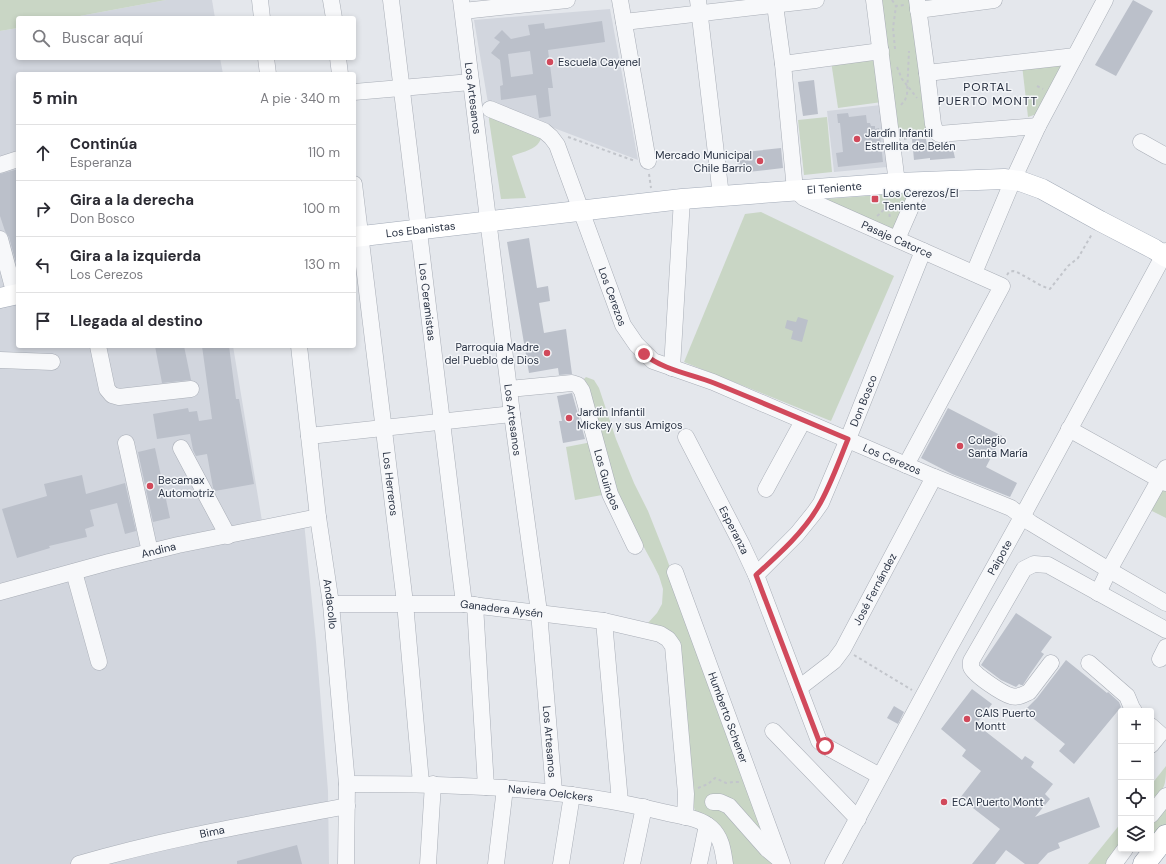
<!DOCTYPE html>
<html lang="es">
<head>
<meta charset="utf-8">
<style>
  body { margin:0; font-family:"DM Sans",sans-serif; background:#f7f7f7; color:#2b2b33 }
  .controls { position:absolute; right:12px; bottom:12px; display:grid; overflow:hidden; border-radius:4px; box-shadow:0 2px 6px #0003 }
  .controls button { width:36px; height:36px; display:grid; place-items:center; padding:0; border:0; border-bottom:1px solid #e1e1e2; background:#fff; color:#2b2b33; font:20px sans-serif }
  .stop { position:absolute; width:12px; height:12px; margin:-9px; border:3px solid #d1495b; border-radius:50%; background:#fff }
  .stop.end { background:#d1495b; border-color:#fff; box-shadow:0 1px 4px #0008 }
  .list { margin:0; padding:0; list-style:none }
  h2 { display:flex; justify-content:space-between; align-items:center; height:52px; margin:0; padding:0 16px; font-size:17px }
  h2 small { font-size:13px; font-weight:400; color:#7c7c81 }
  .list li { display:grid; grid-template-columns:26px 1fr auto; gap:12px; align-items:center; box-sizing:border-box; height:56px; padding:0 16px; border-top:1px solid #e1e1e2 }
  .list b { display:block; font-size:15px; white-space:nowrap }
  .list p { margin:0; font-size:13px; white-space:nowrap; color:#7c7c81 }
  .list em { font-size:13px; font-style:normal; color:#7c7c81 }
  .icon { flex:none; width:22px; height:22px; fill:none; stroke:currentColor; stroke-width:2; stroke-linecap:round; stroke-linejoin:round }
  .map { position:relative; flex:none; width:1166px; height:864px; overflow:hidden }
  .search { position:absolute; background:#fff; box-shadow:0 2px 6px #0003; left:16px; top:16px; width:340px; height:44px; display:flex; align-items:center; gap:10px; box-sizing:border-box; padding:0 14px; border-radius:4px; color:#7c7c81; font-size:15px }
  .panel { position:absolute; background:#fff; box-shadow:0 2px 6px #0003; left:16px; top:72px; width:340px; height:276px; border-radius:4px }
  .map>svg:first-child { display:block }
</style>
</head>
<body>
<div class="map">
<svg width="1166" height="864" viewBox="0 0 1166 864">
  <rect width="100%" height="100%" fill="#e4e7ec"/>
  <g fill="#d2d6de">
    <path d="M 166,0 L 212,0 L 215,18 L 69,18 Z"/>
    <path d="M 610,9 L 638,160 L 488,103 L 474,20 Z"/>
    <path d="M 18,28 L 18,58 L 220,58 L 223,74 L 18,74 L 18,346 L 233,346 L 262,521 L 303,512 L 316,642 L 328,791 L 329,864 L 0,864 L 0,31 Z"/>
    <path d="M 881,105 L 887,167 L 834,172 L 827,111 Z"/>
  </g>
  <g fill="#c9d6c5">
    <path d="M 0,0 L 166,0 L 69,18 L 18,18 L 18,28 L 0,31 Z"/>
    <path d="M 880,0 L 915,0 L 932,134 L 896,139 Z"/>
    <path d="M 875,55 L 882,102 L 838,108 L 831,61 Z"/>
    <path d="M 1062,64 L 1037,114 L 1028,117 L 1022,65 Z"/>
    <path d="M 489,116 L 541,137 C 540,149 522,152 512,156 L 526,198 L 501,199 L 489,120 Z"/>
    <path d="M 827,117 L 832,172 L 804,175 L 798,120 Z"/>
    <path d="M 908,193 L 895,233 L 825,199 Z"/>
    <path d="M 761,212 L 894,276 L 831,421 L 684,362 L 745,214 Z"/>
    <path d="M 586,377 L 594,380 L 599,388 L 616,439 L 634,483 L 648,511 L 665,554 L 779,864 L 733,864 C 726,837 725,821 695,811 L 693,804 L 685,694 L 679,641 L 666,628 L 647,624 L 657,613 L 662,604 L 663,589 L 659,576 L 653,564 L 614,492 L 582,381 Z"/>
    <path d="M 592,442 L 602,495 L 575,500 L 566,447 Z"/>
    <path d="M 1163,490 L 1166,490 L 1166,518 L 1148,509 L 1158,493 Z"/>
    <path d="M 1166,766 C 1166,780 1166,793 1151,798 L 1151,785 Z"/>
    <path d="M 1166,806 L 1166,824 L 1151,843 L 1151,824 Z"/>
    <path d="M 1121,823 L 1121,847 L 1107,864 L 1088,864 Z"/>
  </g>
  <g fill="#bbc0ca" fill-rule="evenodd">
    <path d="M 1133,0 L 1153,11 L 1116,76 L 1095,65 Z"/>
    <path d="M 602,21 L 605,42 L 548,50 L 553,88 L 548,88 L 551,116 L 539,118 L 536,95 L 501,100 L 500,86 L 503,85 L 500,60 L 491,53 L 500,42 L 494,38 L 502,30 L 511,39 L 530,35 L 528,25 L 544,23 L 545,29 ZM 530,51 L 533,74 L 511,77 L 508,54 Z"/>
    <path d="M 814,80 L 818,114 L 803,116 L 798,82 Z"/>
    <path d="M 848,113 L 849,117 L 866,115 L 867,123 L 870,123 L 871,126 L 875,126 L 875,129 L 879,128 L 883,162 L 838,167 L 836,153 L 843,152 L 840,123 L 838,123 L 837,114 Z"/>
    <path d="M 912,139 L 926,139 L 927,146 L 952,145 L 955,158 L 930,160 L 930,158 L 914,160 Z"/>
    <path d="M 781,148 L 783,168 L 739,173 L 736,153 Z"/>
    <path d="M 18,169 L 18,266 L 17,267 L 9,237 L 5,231 L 0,216 L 0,174 Z"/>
    <path d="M 529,238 L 537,288 L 548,286 L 550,301 L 539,303 L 544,333 L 566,329 L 572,374 L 559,375 L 558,368 L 529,373 L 507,242 Z"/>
    <path d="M 798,317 L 808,320 L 802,342 L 791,339 L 793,331 L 785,328 L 787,320 L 796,322 Z"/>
    <path d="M 155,346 L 184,346 L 191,380 L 162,383 Z"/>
    <path d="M 202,346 L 229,346 L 236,399 L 239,399 L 254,484 L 215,491 L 213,488 L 207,454 L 196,456 L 193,450 L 190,434 L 157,439 L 153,414 L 188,408 L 189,412 L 197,411 L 199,421 L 212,419 Z"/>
    <path d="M 572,393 L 585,439 L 563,443 L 559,421 L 562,421 L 557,396 Z"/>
    <path d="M 948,408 L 1002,436 L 986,467 L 1017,483 L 1010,497 L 952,474 L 921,458 Z"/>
    <path d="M 155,448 L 170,518 L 153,522 L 138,452 Z"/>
    <path d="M 82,475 L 86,494 L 125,483 L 136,531 L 125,534 L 117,503 L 90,510 L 94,526 L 85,529 L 87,537 L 49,546 L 50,548 L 17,558 L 2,509 L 47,496 L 44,484 Z"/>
    <path d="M 1016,613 L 1052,637 L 1041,652 L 1044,654 L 1030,674 L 1023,685 L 1021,685 L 1019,684 L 1016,687 L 1001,680 L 981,665 Z"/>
    <path d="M 1066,660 L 1107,693 L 1108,692 L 1119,702 L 1121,707 L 1074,764 L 1059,751 L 1065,744 L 1024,711 L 1037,698 Z"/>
    <path d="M 972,689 L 992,704 L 976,724 L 1022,760 L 1025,756 L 1034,762 L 1031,767 L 1053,784 L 1045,794 L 1050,799 L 1035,817 L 1089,797 L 1100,827 L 1058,843 L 1060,848 L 1048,853 L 1038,864 L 1025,864 L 1006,850 L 995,864 L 972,864 L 1000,829 L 960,798 L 981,771 L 962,756 L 966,750 L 941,729 Z"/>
    <path d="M 894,706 L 904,712 L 898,724 L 887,718 Z"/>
    <path d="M 297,845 L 302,864 L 237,864 L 237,861 Z"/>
  </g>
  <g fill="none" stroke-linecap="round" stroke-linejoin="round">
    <g stroke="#a9aeb7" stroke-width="17">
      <g id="minor">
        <path d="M 260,0 L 262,18"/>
        <path d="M 331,0 L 334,18"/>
        <path id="s1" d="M 391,0 L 464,604"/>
        <path id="s2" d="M 461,0 L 512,414 L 539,612 L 554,792"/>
        <path d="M 620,0 L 648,161"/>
        <path d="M 698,0 L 721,196"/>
        <path d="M 874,0 L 897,183"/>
        <path d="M 917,0 L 927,73 L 933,124 L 935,130 L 939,134 L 1038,126"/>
        <path id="s3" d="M 775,5 L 783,64 L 795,190 L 804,198 L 1002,286 L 906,465"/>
        <path d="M 918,10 L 994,0"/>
        <path d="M 463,11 L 567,0"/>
        <path d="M 624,22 L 816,0"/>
        <path d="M 266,58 L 268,74"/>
        <path d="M 338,58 L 340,74"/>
        <path d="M 783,64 L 881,51"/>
        <path d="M 927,73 L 1075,56"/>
        <path d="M 354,92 L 471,82"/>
        <path id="s4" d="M 490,109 L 544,131 L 551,137 L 557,145 L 623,325 L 636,344 L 653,361 L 713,382 L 934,477 L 1011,508 L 1031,523 L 1109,570 L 1166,603"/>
        <path d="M 1141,142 L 1166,156"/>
        <path d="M 0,165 L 18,159"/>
        <path id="s5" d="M 354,184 L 405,603 L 421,783"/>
        <path d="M 0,239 L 15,295"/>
        <path d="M 897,239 L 922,182"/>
        <path d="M 974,273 L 1013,180 L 1038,126 L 1105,0"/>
        <path d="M 98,346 L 107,389 L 112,395 L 119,397 L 191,389"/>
        <path id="s6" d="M 299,346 L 318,517 L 331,604 L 347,784 L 346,864"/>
        <path d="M 0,360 L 52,362"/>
        <path d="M 672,368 L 682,199"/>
        <path id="s7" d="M 509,389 L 572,383 L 578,385 L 582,391 L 610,494 L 635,546"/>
        <path d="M 1069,429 L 1166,483"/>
        <path d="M 309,436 L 512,414"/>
        <path id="s8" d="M 686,437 L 742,545 L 756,575 L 819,741 L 825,746 L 880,776"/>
        <path d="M 126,443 L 150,552"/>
        <path d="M 181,448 L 228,536"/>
        <path d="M 766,489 L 803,421"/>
        <path d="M 74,572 L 99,662"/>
        <path id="s9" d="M 675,572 L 782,864"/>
        <path id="s10" d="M 756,575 L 797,534 L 814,513 L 821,503 L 848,439 L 923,251"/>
        <path id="s11" d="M 0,592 L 109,562 L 178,545 L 318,517"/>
        <path d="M 1098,593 L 1109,570 L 1166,468"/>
        <path id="s12" d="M 331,604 L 464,604 L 604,621 L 660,634 L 668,639 L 673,646 L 686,794 L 685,817"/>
        <path d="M 475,605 L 486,787"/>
        <path d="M 604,621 L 620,802"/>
        <path d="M 1160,659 L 1166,647"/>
        <path d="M 1051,663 L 1029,692 C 1023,695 1018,698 1011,696 C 1003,694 974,675 971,667 L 971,661 L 1024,569 L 1034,564 L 1048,565 L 1166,630"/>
        <path d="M 1089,663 L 1127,696 L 1132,708 L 1134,711"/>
        <path id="s13" d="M 799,688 L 834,661 L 843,649 L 934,477"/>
        <path d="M 1151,726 L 1160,734 L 1151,745"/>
        <path d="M 773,731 L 858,819"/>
        <path id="s14" d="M 347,784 C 453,784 559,786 663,812 C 679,816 699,817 711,828 C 722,838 723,851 725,864"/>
        <path d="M 713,802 L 720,802 L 729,806 L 767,849 L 779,859"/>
        <path d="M 1151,815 L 1166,796"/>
        <path id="s15" d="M 79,864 C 167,838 257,823 347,806"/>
        <path d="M 428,864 L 433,784"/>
        <path d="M 496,864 L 505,788"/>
        <path d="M 561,864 L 572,795"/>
        <path d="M 632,864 L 644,807"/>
        <path d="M 699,864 L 707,825"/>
        <path id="s16" d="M 833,864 L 948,650 L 1022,517 L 1166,251"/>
        <path d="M 1114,864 L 1125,849"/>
      </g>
    </g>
    <g stroke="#a3abb8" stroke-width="21">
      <g id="major">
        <path id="s17" d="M 354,237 L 682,199 L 897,183 L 1004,179 L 1020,181 L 1042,189 L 1100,221 L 1154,249 L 1166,257"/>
        <path d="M 0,298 L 18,294"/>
      </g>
    </g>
    <g stroke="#8b94a3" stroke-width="23">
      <path id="highway" d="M 1144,864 L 1166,836"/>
    </g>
    <g stroke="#c2c5cb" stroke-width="2" stroke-dasharray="3 3" stroke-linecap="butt">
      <path d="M 892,0 L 896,6 L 904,5"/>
      <path d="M 895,49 L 893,28 L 896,6"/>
      <path d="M 897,67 L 902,79 L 917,98"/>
      <path d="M 1037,86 L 1043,89"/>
      <path d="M 901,105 L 905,100 L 907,95 L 909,51"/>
      <path d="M 568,137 L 635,161"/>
      <path d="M 904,139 L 923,135"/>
      <path d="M 649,174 L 651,188"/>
      <path d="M 888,202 L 890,219"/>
      <path d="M 877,216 C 884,211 886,206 887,199"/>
      <path d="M 1007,275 L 1009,272 L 1013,271 L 1017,272 L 1042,286 L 1050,289 L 1068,266 L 1078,258 L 1092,234"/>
      <path d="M 854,655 L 912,690"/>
      <path d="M 698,788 L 708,784 L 715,778 L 726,783 L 733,782 L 739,782"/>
    </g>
    <use href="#minor" stroke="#f7f8fa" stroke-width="16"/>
    <use href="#major" stroke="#fff" stroke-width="20"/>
    <use href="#highway" stroke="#fff" stroke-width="22"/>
  </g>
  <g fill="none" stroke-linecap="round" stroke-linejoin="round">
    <path stroke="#d1495b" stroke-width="5" d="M 644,354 C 663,370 691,374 714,383 C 759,401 803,420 848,439 C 839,461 830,487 818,507 C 803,533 778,555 756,575 L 819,741 L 825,746"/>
  </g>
  <g fill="#d1495b" stroke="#f4f6f9" stroke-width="1.5">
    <circle cx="550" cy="62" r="4"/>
    <circle cx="857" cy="139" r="4"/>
    <circle cx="760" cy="161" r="4"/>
    <rect x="871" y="195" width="8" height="8" rx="2"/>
    <circle cx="547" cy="353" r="4"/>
    <circle cx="569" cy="418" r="4"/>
    <circle cx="960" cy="446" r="4"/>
    <circle cx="150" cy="486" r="4"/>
    <circle cx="967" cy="719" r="4"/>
    <circle cx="944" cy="802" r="4"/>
  </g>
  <g text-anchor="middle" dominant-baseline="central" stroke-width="3" stroke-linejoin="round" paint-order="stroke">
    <g font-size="11" fill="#2b3445" stroke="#f4f6f9" text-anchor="start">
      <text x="558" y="62">Escuela Cayenel</text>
      <text x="865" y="133">Jardín Infantil<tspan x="865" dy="13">Estrellita de Belén</tspan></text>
      <text x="752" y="155" text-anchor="end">Mercado Municipal<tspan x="752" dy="13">Chile Barrio</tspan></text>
      <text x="883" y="193">Los Cerezos/El<tspan x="883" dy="13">Teniente</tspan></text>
      <text x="539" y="347" text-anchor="end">Parroquia Madre<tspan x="539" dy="13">del Pueblo de Dios</tspan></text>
      <text x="577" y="412">Jardín Infantil<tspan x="577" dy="13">Mickey y sus Amigos</tspan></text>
      <text x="968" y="440">Colegio<tspan x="968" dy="13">Santa María</tspan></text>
      <text x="158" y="480">Becamax<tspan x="158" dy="13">Automotriz</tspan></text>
      <text x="975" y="713">CAIS Puerto<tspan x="975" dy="13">Montt</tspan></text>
      <text x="952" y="802">ECA Puerto Montt</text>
    </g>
    <g font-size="11" fill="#2b3445" stroke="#f4f6f9">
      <text stroke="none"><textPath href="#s2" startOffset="99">Los Artesanos</textPath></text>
      <text stroke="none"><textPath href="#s17" startOffset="483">El Teniente</textPath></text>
      <text stroke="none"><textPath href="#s17" startOffset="67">Los Ebanistas</textPath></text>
      <text stroke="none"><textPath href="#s3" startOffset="300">Pasaje Catorce</textPath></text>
      <text stroke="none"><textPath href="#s4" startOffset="239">Los Cerezos</textPath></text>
      <text stroke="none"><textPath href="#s1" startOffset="304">Los Ceramistas</textPath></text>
      <text stroke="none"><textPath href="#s10" startOffset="208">Don Bosco</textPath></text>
      <text stroke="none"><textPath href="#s2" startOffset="423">Los Artesanos</textPath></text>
      <text stroke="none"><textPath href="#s4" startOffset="575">Los Cerezos</textPath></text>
      <text stroke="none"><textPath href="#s7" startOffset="169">Los Guindos</textPath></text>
      <text stroke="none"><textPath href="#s5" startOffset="302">Los Herreros</textPath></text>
      <text stroke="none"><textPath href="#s8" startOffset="105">Esperanza</textPath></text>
      <text stroke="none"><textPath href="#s11" startOffset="164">Andina</textPath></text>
      <text stroke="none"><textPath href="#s16" startOffset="349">Paipote</textPath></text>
      <text stroke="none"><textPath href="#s13" startOffset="127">José Fernández</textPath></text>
      <text stroke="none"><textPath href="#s6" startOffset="260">Andacollo</textPath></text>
      <text stroke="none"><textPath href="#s12" startOffset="171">Ganadera Aysén</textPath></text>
      <text stroke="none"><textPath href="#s9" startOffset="155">Humberto Schener</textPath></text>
      <text stroke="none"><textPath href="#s2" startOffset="747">Los Artesanos</textPath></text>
      <text stroke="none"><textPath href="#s14" startOffset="204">Naviera Oelckers</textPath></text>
      <text stroke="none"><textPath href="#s15" startOffset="137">Bima</textPath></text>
    </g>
    <g font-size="12" letter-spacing="1" fill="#1d2536" stroke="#f4f6f9">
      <text x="988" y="87">PORTAL<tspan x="988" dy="14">PUERTO MONTT</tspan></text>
    </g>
  </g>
</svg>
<div class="controls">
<button>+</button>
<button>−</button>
<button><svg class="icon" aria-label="locate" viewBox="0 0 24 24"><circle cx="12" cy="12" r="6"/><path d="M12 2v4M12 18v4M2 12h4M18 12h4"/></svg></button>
<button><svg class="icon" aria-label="layers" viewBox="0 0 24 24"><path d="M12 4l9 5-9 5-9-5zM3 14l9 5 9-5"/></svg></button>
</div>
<div class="stop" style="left:825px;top:746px"></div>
<div class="stop end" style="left:644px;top:354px"></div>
<div class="search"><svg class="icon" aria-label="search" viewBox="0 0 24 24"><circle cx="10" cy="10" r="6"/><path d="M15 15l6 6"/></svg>Buscar aquí</div>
<section class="panel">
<h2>5 min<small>A pie · 340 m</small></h2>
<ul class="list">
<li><svg class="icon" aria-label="ahead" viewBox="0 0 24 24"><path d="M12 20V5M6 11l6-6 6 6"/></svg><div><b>Continúa</b><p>Esperanza</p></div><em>110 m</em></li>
<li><svg class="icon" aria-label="right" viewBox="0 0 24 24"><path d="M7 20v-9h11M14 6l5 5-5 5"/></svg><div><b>Gira a la derecha</b><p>Don Bosco</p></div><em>100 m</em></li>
<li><svg class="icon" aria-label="left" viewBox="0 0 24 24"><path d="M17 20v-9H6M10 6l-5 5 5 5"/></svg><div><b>Gira a la izquierda</b><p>Los Cerezos</p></div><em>130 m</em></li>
<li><svg class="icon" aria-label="arrive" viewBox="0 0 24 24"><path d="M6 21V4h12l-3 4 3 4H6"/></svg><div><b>Llegada al destino</b></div></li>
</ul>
</section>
</div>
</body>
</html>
